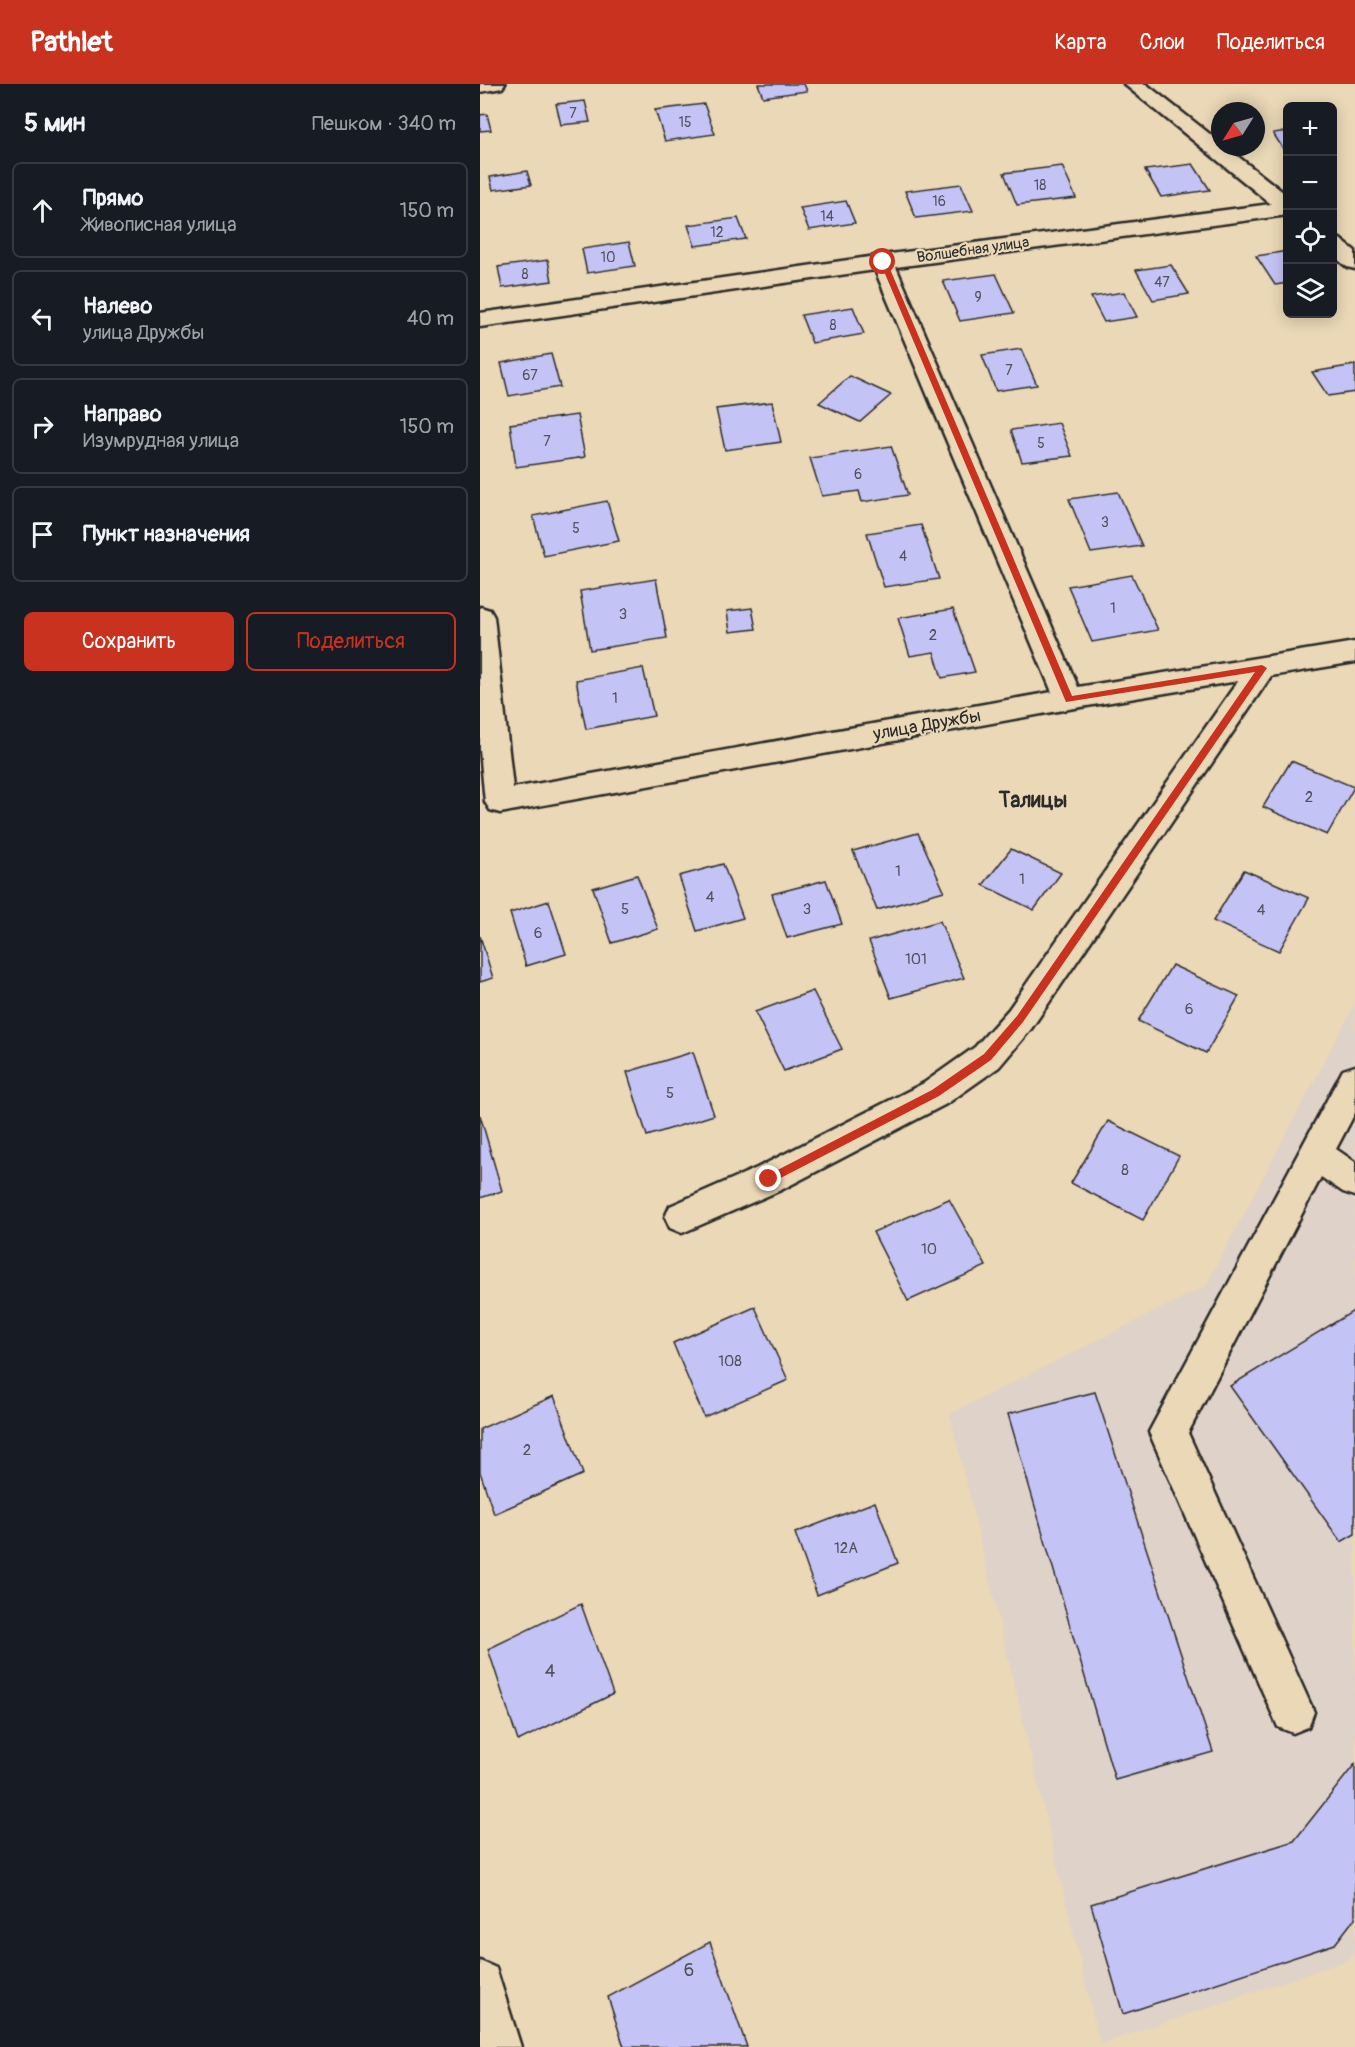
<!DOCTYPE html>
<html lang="ru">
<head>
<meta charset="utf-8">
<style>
  body { margin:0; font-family:Pangolin,sans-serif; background:#242831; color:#f1f3f6 }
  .controls { position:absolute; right:18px; top:18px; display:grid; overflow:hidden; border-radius:9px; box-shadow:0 3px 15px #0003 }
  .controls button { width:54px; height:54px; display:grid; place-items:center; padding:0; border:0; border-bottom:2px solid #363941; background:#171b24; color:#f1f3f6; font:30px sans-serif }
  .compass { position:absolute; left:731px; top:18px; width:54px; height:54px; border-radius:50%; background:#171b24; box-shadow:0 3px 15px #0003; rotate:233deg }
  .stop { position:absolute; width:18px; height:18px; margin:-14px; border:4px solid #c8321e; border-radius:50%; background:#fff }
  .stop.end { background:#c8321e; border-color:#fff; box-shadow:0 2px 6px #0008 }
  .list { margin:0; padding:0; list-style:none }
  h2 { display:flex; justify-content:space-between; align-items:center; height:78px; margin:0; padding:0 24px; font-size:26px }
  h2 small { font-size:20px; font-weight:400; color:#9ea1a6 }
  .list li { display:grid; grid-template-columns:39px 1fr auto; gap:18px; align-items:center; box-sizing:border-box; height:96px; margin:0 12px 12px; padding:0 12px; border:2px solid #363941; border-radius:9px }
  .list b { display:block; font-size:22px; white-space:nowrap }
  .list p { margin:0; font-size:20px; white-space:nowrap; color:#9ea1a6 }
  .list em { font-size:20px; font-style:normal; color:#9ea1a6 }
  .actions { display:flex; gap:12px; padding:18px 24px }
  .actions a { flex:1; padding:14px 0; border:2px solid #c8321e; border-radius:9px; text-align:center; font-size:21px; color:#c8321e }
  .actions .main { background:#c8321e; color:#fff }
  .icon { flex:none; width:33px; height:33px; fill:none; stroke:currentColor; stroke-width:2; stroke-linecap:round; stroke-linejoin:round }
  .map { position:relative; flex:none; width:875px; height:1963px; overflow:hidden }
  header { display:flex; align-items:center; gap:36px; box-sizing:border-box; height:84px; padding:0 30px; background:#c8321e; color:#fff }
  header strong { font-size:28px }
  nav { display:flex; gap:33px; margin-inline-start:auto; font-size:21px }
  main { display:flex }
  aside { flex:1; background:#171b24 }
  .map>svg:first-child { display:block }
</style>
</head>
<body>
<header>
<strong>Pathlet</strong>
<nav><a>Карта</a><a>Слои</a><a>Поделиться</a></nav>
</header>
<main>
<aside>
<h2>5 мин<small>Пешком · 340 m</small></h2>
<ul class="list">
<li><svg class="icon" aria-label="ahead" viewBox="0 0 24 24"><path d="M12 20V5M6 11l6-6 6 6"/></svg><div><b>Прямо</b><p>Живописная улица</p></div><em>150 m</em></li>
<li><svg class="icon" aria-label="left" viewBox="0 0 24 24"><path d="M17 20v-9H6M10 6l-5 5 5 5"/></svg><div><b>Налево</b><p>улица Дружбы</p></div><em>40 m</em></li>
<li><svg class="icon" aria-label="right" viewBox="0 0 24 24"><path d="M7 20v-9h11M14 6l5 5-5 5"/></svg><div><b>Направо</b><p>Изумрудная улица</p></div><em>150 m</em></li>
<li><svg class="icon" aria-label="arrive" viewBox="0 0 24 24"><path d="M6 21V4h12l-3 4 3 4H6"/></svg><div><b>Пункт назначения</b></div></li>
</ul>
<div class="actions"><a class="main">Сохранить</a><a>Поделиться</a></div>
</aside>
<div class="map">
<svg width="875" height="1963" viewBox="0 0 875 1963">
  <rect width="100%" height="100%" fill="#ead8b6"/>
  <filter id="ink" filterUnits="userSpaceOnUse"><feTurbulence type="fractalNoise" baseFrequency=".0167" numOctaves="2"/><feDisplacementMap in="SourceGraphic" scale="12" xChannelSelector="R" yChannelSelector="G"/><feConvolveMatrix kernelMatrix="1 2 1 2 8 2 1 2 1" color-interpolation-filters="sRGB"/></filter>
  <g filter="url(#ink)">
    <path fill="#dfd2c9" d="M 875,920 L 875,1866 L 865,1877 L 620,1960 L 470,1330 L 726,1202 Z"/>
    <g fill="#c4c3f5" stroke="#2b2b2b" stroke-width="1.5">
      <path d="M 278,0 L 324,0 L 327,7 L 283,13 Z"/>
      <path d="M 105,17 L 110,38 L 81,41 L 76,20 Z"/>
      <path d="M 224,20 L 235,50 L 185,57 L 175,26 Z"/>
      <path d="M 7,30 L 11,46 L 0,47 L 0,31 Z"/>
      <path d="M 808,47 L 808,68 L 805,68 L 793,49 Z"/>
      <path d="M 713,80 L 730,106 L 681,113 L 665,86 Z"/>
      <path d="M 582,82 L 596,114 L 537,121 L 524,89 Z"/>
      <path d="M 47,87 L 51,101 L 13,106 L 10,93 Z"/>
      <path d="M 481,100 L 493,127 L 436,134 L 425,107 Z"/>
      <path d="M 366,117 L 375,139 L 329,146 L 320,124 Z"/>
      <path d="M 258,134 L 266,155 L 215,162 L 208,141 Z"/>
      <path d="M 149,158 L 155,182 L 107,189 L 102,165 Z"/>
      <path d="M 808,167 L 808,199 L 795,201 L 776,172 Z"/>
      <path d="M 68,176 L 72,197 L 22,204 L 18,183 Z"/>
      <path d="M 691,181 L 709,210 L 673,216 L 656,186 Z"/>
      <path d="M 516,190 L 534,229 L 480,237 L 463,197 Z"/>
      <path d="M 644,208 L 657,233 L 624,238 L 611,213 Z"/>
      <path d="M 373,223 L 384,250 L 332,259 L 321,231 Z"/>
      <path d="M 541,265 L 557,301 L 516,307 L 502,271 Z"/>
      <path d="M 71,270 L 80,303 L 29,312 L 21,279 Z"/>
      <path d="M 875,281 L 875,308 L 848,312 L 832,288 Z"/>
      <path d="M 370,292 L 411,311 L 380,338 L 339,319 Z"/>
      <path d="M 292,318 L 301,358 L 245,366 L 236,325 Z"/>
      <path d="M 97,331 L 105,373 L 36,383 L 30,340 Z"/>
      <path d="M 579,339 L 592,372 L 542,378 L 531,346 Z"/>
      <path d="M 411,362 L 428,411 L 382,418 L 379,407 L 342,412 L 330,374 Z"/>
      <path d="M 638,408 L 662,462 L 611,469 L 589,415 Z"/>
      <path d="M 127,417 L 139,457 L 64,472 L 53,432 Z"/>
      <path d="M 441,441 L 459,495 L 404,503 L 387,449 Z"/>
      <path d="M 652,491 L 678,546 L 612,558 L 588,502 Z"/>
      <path d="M 176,495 L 187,554 L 110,566 L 100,507 Z"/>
      <path d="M 272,524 L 276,545 L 250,548 L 247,527 Z"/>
      <path d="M 473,525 L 495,588 L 462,594 L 454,568 L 430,572 L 418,534 Z"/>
      <path d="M 163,584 L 174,632 L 106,645 L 96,596 Z"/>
      <path d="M 811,677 L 874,703 L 847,751 L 783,723 Z"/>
      <path d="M 438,749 L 464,807 L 397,826 L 373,767 Z"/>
      <path d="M 531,765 L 581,789 L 554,826 L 503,801 Z"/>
      <path d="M 243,780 L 263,834 L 217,847 L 199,792 Z"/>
      <path d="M 764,786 L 829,814 L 799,867 L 733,837 Z"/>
      <path d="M 157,791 L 178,845 L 132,859 L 113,804 Z"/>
      <path d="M 346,796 L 362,840 L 307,854 L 292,810 Z"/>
      <path d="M 69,817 L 86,870 L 46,882 L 30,829 Z"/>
      <path d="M 460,837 L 484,894 L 411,914 L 389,857 Z"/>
      <path d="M 0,852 L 13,894 L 0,898 Z"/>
      <path d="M 692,881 L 759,912 L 726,969 L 658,937 Z"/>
      <path d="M 333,907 L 362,965 L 304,987 L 275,928 Z"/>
      <path d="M 213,968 L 234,1031 L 167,1052 L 147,988 Z"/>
      <path d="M 0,1031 L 22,1107 L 0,1114 Z"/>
      <path d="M 628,1037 L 699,1072 L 663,1136 L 591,1099 Z"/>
      <path d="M 469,1115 L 506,1182 L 428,1217 L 393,1148 Z"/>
      <path d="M 275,1223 L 308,1296 L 224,1333 L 193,1259 Z"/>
      <path d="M 875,1226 L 875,1450 L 861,1458 L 750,1302 Z"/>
      <path d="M 615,1308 L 733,1668 L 635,1696 L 528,1330 Z"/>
      <path d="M 74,1312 L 103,1390 L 14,1430 L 0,1388 L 0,1345 Z"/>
      <path d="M 395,1418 L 418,1479 L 337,1511 L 315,1449 Z"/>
      <path d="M 101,1520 L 133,1610 L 38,1657 L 8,1565 Z"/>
      <path d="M 875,1680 L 875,1834 L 855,1860 L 643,1930 L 611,1820 L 814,1757 Z"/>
      <path d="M 230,1858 L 267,1963 L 144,1963 L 128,1913 Z"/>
    </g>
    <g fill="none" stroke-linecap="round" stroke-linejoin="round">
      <g stroke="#2b2b2b" stroke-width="5">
        <g id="minor">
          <path d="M 0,0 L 25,0 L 22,4 L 0,8 Z"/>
          <path d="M 644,0 L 666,0 L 740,58 L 740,63 L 746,63 L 808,112 L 808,131 L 416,183 L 598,603 L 875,558 L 875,578 L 791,592 L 551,945 L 519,983 L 468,1019 L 301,1106 L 202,1149 L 190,1144 L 185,1133 L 190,1122 L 277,1084 L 444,999 L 495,963 L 529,925 L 758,597 L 589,625 L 20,729 L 10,726 L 5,718 L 0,666 L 0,523 L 10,526 L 14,533 L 33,704 L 572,608 L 395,186 L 0,243 L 0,229 L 403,171 L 791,120 Z"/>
          <path d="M 852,153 L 860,155 L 875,167 L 875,185 L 867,183 L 852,171 Z"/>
          <path d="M 875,982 L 875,1029 L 856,1065 L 875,1078 L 875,1112 L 863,1108 L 841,1093 L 708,1349 L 834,1628 L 828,1643 L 813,1649 L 798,1643 L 669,1348 L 863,986 Z"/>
          <path d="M 0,1877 L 16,1884 L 41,1963 L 0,1963 Z"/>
        </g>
      </g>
      <use href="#minor" fill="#ead8b6" fill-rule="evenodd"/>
    </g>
  </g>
  <path fill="#c8321e" d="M 403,176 L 407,178 L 592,612 L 782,581 L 787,584 L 543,938 L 511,976 L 459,1012 L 289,1100 L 284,1095 L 286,1092 L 452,1006 L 504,970 L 537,932 L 775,588 L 586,618 L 400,178 Z"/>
  <g text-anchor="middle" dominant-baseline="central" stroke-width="4.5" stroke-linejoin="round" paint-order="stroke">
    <g font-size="14" fill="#51515e">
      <text x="93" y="29">7</text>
      <text x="205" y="38">15</text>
      <text x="560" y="101">18</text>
      <text x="459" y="117">16</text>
      <text x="347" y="132">14</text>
      <text x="237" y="148">12</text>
      <text x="128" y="173">10</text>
      <text x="45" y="190">8</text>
      <text x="682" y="198">47</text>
      <text x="498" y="213">9</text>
      <text x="353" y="241">8</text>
      <text x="529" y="286">7</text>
      <text x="50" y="291">67</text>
      <text x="67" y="357">7</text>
      <text x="561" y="359">5</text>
      <text x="378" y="390">6</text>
      <text x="625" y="438">3</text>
      <text x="96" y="444">5</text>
      <text x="423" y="472">4</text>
    </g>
    <g font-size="15" fill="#2b2b2b" stroke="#ead8b6">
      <text transform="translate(493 166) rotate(-8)">Волшебная улица</text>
    </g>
    <g font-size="15" fill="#51515e">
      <text x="633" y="524">1</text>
      <text x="143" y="530">3</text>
      <text x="453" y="551">2</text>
      <text x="135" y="614">1</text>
      <text x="829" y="713">2</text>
      <text x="418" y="787">1</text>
      <text x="542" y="795">1</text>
      <text x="230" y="813">4</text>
      <text x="145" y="825">5</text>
      <text x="327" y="825">3</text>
      <text x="781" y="826">4</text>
      <text x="58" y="849">6</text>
      <text x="436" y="875">101</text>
      <text x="709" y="925">6</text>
      <text x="190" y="1009">5</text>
      <text x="645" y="1086">8</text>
      <text x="449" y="1165">10</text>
      <text x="250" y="1277">108</text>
      <text x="47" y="1366">2</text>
      <text x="366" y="1464">12А</text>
    </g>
    <g font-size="18" fill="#2b2b2b" stroke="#ead8b6">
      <text transform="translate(447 641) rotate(-10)">улица Дружбы</text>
    </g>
    <g font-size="18" fill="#51515e">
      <text x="70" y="1587">4</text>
      <text x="209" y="1886">6</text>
    </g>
    <g font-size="21" font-weight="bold" fill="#2b2b2b" stroke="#ead8b6">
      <text x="553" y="716">Талицы</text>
    </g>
  </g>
</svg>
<div class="controls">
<button>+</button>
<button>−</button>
<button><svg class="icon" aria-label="locate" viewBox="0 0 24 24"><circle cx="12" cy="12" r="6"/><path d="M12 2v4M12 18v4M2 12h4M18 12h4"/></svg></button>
<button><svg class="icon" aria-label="layers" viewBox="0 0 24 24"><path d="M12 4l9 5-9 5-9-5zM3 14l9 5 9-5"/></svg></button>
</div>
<svg class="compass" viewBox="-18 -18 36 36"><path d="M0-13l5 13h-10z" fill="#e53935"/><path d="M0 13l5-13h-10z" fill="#9ea1a6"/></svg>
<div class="stop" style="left:403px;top:178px"></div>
<div class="stop end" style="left:289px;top:1095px"></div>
</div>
</main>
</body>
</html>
